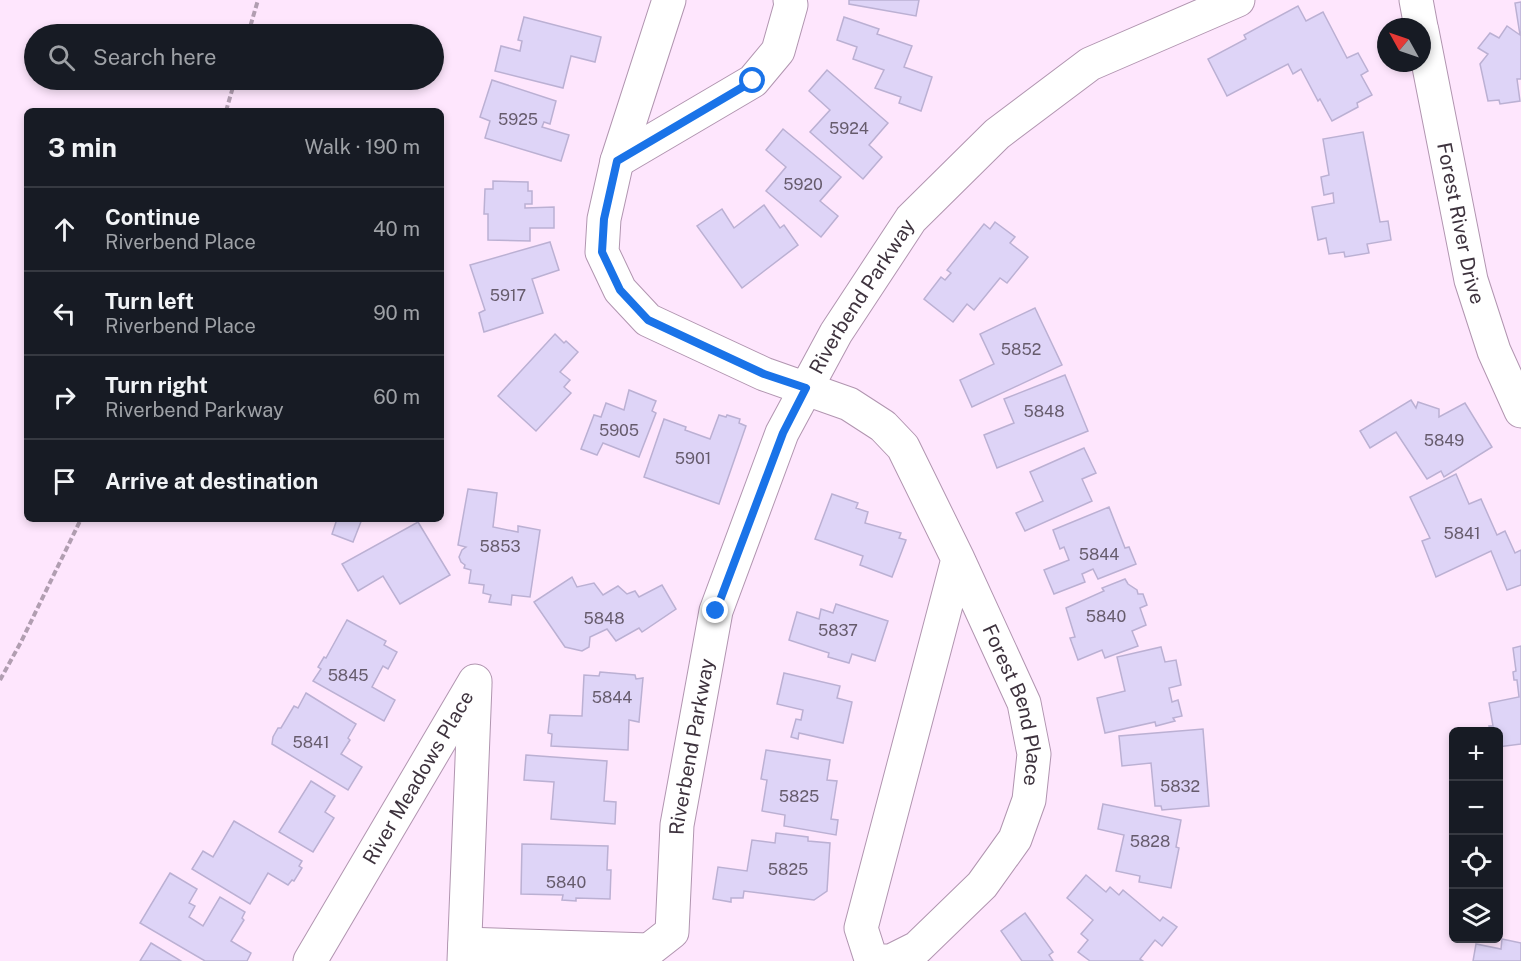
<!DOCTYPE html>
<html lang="en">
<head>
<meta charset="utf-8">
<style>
  body { margin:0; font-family:"Public Sans",sans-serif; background:#242831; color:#f1f3f6 }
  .controls { position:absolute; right:18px; bottom:18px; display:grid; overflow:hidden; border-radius:9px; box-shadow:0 3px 9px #0003 }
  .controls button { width:54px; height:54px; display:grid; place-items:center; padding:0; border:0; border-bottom:2px solid #363941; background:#171b24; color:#f1f3f6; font:30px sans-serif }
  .compass { position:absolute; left:1377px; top:18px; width:54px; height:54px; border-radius:50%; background:#171b24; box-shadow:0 3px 9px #0003; rotate:310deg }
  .stop { position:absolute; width:18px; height:18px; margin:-14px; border:4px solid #1a73e8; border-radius:50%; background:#fff }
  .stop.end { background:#1a73e8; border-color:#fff; box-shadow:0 2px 6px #0008 }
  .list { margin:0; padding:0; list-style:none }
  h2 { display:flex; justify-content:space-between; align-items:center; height:78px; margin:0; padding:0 24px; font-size:26px }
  h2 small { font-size:20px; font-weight:400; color:#9ea1a6 }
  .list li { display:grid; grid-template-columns:39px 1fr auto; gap:18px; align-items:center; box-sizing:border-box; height:84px; padding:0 24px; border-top:2px solid #363941 }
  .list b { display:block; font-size:22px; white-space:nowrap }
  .list p { margin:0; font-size:20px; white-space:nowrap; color:#9ea1a6 }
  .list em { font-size:20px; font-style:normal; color:#9ea1a6 }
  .icon { flex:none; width:33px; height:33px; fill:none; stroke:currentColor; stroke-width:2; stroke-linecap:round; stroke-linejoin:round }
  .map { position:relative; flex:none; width:1521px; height:961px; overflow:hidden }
  .search { position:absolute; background:#171b24; box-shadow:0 3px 9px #0003; left:24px; top:24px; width:420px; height:66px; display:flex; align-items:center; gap:15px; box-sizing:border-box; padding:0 21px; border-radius:33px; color:#9ea1a6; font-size:22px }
  .panel { position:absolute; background:#171b24; box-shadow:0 3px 9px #0003; left:24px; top:108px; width:420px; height:414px; border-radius:9px }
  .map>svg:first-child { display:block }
</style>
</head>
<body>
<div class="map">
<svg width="1521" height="961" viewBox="0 0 1521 961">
  <rect width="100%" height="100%" fill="#fee6fd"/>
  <g fill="#ded4f7" stroke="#bbb0d3" stroke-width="1.5">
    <path d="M 849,0 L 919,0 L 916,16 L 849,4 Z"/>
    <path d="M 1521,2 L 1521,79 L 1517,79 L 1520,101 L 1500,104 L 1499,100 L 1488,101 L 1480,64 L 1488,54 L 1478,48 L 1490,33 L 1499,38 L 1507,26 L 1520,35 L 1515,3 Z"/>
    <path d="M 1298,6 L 1306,21 L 1323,12 L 1347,58 L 1358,53 L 1368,71 L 1361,75 L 1372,95 L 1357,103 L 1358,107 L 1332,121 L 1320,99 L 1318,101 L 1301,69 L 1293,74 L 1288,64 L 1227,96 L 1208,59 L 1246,39 L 1244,35 Z"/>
    <path d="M 524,17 L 601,37 L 595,62 L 571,56 L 563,88 L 495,71 L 501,46 L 520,51 L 522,41 L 518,40 Z"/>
    <path d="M 844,17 L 879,29 L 877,34 L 912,46 L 904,67 L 932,77 L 921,111 L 899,103 L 901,97 L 875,88 L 884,70 L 853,59 L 857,47 L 837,40 Z"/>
    <path d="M 827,70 L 888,123 L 869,145 L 882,157 L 863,179 L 810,132 L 830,110 L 809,91 Z"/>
    <path d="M 492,80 L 556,101 L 550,124 L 544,122 L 542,127 L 569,135 L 561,161 L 485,138 L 490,121 L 480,117 Z"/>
    <path d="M 783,129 L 841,177 L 820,201 L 838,216 L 821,237 L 766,191 L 786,167 L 766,150 Z"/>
    <path d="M 1363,132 L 1380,222 L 1388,221 L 1391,240 L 1367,244 L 1369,253 L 1345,257 L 1344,252 L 1329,254 L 1326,238 L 1318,240 L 1312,207 L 1334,203 L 1333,193 L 1324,195 L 1321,177 L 1329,175 L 1323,139 Z"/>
    <path d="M 493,181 L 528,182 L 528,191 L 532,191 L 532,204 L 525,204 L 525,208 L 554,207 L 554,228 L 530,228 L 530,241 L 488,240 L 488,214 L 484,214 L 485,189 L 493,189 Z"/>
    <path d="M 764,205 L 780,228 L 784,225 L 798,245 L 742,288 L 697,226 L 722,209 L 734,228 Z"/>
    <path d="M 995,222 L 1015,237 L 1010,243 L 1028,257 L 1007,283 L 1000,278 L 974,310 L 967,304 L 953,322 L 924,299 L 941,277 L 945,280 L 951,273 L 947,270 L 984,224 L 990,229 Z"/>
    <path d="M 550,242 L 559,270 L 532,279 L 543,313 L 484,332 L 479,313 L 485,310 L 470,265 Z"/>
    <path d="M 1035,308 L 1062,365 L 972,407 L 960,380 L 994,364 L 980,334 Z"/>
    <path d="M 555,334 L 564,343 L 566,341 L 578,352 L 560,372 L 570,380 L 564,387 L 571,393 L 536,431 L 498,396 Z"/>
    <path d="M 1065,375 L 1088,431 L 997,468 L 984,435 L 1014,423 L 1004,399 Z"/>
    <path d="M 629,390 L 656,401 L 652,411 L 656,413 L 639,457 L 603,443 L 597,455 L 581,449 L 594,415 L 601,417 L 606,403 L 624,410 Z"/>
    <path d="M 1411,400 L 1416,408 L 1418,402 L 1439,409 L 1439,417 L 1465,403 L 1492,447 L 1444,477 L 1441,471 L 1427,479 L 1396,432 L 1370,448 L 1360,431 Z"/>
    <path d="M 719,415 L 726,417 L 727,415 L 740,419 L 739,423 L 746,426 L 719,504 L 644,477 L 664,419 L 686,427 L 685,430 L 710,439 Z"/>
    <path d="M 1084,448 L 1096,473 L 1082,479 L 1092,501 L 1025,531 L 1016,513 L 1043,501 L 1030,472 Z"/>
    <path d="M 1456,474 L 1469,504 L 1481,499 L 1497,535 L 1505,531 L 1515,553 L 1521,550 L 1521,585 L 1507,590 L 1491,551 L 1436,577 L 1422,541 L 1430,538 L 1410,497 Z"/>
    <path d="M 468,489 L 497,493 L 493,527 L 518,532 L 518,526 L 540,530 L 530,597 L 512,595 L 511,605 L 489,602 L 491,595 L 483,593 L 484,585 L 469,583 L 471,570 L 464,568 L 465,565 L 461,562 L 459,557 L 462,550 L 466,547 L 458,545 Z"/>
    <path d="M 832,494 L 858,503 L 856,508 L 868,512 L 865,523 L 901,533 L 899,538 L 906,540 L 892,577 L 860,565 L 863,556 L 815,539 Z"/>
    <path d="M 1109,507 L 1125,548 L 1129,547 L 1136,564 L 1098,579 L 1093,569 L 1082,574 L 1085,582 L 1054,594 L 1044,570 L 1069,560 L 1064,547 L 1060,549 L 1053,530 Z"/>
    <path d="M 337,519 L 362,519 L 353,542 L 332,534 Z"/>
    <path d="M 418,522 L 450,575 L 400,604 L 383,576 L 358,591 L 342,564 Z"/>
    <path d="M 572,577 L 577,587 L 594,583 L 603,595 L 618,586 L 627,594 L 635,591 L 639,597 L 662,585 L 676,609 L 642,632 L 639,628 L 616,641 L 607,629 L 590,637 L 589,647 L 582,651 L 565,647 L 534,602 Z"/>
    <path d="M 1125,579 L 1128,584 L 1137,590 L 1138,594 L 1143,594 L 1147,605 L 1140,608 L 1146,625 L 1132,631 L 1138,646 L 1105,658 L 1102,650 L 1078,660 L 1070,638 L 1075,637 L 1066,608 L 1104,591 L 1102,588 Z"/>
    <path d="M 836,604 L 888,621 L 875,661 L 852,654 L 849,663 L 828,657 L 829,653 L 789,640 L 797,612 L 819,619 L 821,609 L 833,613 Z"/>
    <path d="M 347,620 L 386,641 L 384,645 L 397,652 L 388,669 L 383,666 L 372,687 L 395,700 L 384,721 L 313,681 L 321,669 L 318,667 L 324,657 L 326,658 Z"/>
    <path d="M 1521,646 L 1521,744 L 1498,747 L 1498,732 L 1490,732 L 1489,726 L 1493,726 L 1489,703 L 1519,697 L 1517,680 L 1514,680 L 1513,672 L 1516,671 L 1513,648 Z"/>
    <path d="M 1161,647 L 1165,662 L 1176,660 L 1181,685 L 1169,688 L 1172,702 L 1178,700 L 1182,716 L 1173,718 L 1175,721 L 1156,726 L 1155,722 L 1105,733 L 1097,698 L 1125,691 L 1117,657 Z"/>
    <path d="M 600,672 L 635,675 L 636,679 L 643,678 L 639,722 L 629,720 L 628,750 L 551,746 L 552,734 L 548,733 L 550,715 L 582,716 L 584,675 L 599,676 Z"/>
    <path d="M 784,673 L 840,686 L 837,698 L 852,702 L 843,743 L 799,733 L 798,739 L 791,737 L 796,719 L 801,720 L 803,710 L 777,704 Z"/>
    <path d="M 306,693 L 356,724 L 348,738 L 350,740 L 341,754 L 362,767 L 348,790 L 272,744 L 273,737 L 278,728 L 281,728 L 294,706 L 298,708 Z"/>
    <path d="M 1203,729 L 1209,806 L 1162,810 L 1161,806 L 1155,806 L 1151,763 L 1122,766 L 1119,736 Z"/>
    <path d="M 766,750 L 830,760 L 827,780 L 837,781 L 831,819 L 838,820 L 836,835 L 784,826 L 785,815 L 762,811 L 767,780 L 761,779 Z"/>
    <path d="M 526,755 L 607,761 L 604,801 L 616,802 L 615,824 L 551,819 L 554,782 L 524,780 Z"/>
    <path d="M 311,781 L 335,796 L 325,812 L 334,818 L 313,852 L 279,832 Z"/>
    <path d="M 1103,804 L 1181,820 L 1176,847 L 1179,848 L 1171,888 L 1139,882 L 1140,876 L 1116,871 L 1124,835 L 1098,829 Z"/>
    <path d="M 234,821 L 302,861 L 299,866 L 302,868 L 294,881 L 292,880 L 288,885 L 268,873 L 250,904 L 192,869 L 203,851 L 213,857 Z"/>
    <path d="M 776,833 L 808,837 L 808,841 L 830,843 L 827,891 L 814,900 L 744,891 L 743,898 L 731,898 L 731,902 L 713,899 L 718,867 L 747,871 L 752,840 L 775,843 Z"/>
    <path d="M 522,844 L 608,846 L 607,870 L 611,870 L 610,899 L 576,898 L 576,901 L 562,900 L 563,895 L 521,894 Z"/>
    <path d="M 170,873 L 197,889 L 189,903 L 195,906 L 189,917 L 203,926 L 220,897 L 245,912 L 242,918 L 244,920 L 231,941 L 251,953 L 247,961 L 205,961 L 140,923 Z"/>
    <path d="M 1086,875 L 1106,892 L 1110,887 L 1119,895 L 1123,890 L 1160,921 L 1163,917 L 1177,927 L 1162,946 L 1155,940 L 1140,959 L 1143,961 L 1090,961 L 1078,952 L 1088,940 L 1081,934 L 1093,920 L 1067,898 Z"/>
    <path d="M 1025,913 L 1053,952 L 1049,955 L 1053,961 L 1022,961 L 1001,931 Z"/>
    <path d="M 1502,939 L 1521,943 L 1521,961 L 1473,961 L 1476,944 L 1501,949 Z"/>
    <path d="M 151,943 L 181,961 L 140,961 Z"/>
  </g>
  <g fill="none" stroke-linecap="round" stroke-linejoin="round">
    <g stroke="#b195b0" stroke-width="35">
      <g id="minor">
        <path id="s1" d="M 669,0 L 617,161 L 604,219 L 602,252 L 620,290 L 648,320 L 764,374 L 849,404 L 883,426 L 903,447 L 958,559 L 1024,703 L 1034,754 L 1029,800 L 1015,839 L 982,885 L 917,948 L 891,961 L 877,961 L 870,956 L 861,928 L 958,559"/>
        <path d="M 1416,0 L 1421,27"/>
        <path id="s2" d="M 1422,31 L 1471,280 L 1494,351 L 1521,411"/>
        <path d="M 617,161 L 753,81 L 778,51 L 791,5 L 790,0"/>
        <path id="s3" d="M 465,944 L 649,950 L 672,932 L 677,825 L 716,611 L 782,433 L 836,333 L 911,219 L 997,134 L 1090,64 L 1238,0"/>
        <path id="s4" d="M 310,961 L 475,681"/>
        <path d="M 464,961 L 475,685"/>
      </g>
    </g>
    <g stroke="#b19eb1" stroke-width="4" stroke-dasharray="6 3" stroke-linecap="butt">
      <path d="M 248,34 L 258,0"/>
      <path d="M 226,111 L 235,80"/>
      <path d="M 0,680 L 21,642 L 81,519"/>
    </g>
    <use href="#minor" stroke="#fff" stroke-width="33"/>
  </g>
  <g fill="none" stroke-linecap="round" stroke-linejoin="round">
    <path stroke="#1a73e8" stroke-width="8" d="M 716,611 L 783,433 L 806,388 L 764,374 L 648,320 L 620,290 L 602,252 L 604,219 L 617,161 L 753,81"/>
  </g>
  <g text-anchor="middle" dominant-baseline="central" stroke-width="4.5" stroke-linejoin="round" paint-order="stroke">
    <g font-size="16" fill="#665b6c">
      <text x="518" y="119">5925</text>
      <text x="849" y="128">5924</text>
      <text x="803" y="184">5920</text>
      <text x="508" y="295">5917</text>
      <text x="1021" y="349">5852</text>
      <text x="1044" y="411">5848</text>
      <text x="619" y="430">5905</text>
      <text x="1444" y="440">5849</text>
      <text x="693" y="458">5901</text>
      <text x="1462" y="533">5841</text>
      <text x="500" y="546">5853</text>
      <text x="1099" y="554">5844</text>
      <text x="1106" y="616">5840</text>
      <text x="604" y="618">5848</text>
      <text x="838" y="630">5837</text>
      <text x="348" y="675">5845</text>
      <text x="612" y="697">5844</text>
      <text x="311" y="742">5841</text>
      <text x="1180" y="786">5832</text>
      <text x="799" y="796">5825</text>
      <text x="1150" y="841">5828</text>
      <text x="788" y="869">5825</text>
      <text x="566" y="882">5840</text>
    </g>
    <g font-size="20" fill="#3e333e" stroke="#fee6fd">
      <text stroke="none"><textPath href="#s2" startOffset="196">Forest River Drive</textPath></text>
      <text stroke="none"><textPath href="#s3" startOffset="886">Riverbend Parkway</textPath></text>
      <text stroke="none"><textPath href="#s1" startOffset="915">Forest Bend Place</textPath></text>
      <text stroke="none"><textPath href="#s3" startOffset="400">Riverbend Parkway</textPath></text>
      <text stroke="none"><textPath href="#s4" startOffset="213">River Meadows Place</textPath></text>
    </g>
  </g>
</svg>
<div class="controls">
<button>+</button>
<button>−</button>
<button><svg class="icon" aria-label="locate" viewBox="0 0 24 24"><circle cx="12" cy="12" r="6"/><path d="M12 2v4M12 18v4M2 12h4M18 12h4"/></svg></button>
<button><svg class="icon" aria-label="layers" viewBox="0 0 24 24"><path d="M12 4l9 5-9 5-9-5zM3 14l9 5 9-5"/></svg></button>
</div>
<svg class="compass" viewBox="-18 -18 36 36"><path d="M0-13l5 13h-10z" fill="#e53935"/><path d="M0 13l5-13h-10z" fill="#9ea1a6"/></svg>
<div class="stop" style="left:753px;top:81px"></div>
<div class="stop end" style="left:716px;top:611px"></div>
<div class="search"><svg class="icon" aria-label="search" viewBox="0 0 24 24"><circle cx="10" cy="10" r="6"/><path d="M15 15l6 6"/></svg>Search here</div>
<section class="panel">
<h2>3 min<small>Walk · 190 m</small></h2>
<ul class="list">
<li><svg class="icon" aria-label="ahead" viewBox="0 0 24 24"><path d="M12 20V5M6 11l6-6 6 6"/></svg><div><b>Continue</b><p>Riverbend Place</p></div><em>40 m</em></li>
<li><svg class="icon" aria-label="left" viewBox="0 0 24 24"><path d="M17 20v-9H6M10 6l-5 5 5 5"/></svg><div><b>Turn left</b><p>Riverbend Place</p></div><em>90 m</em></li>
<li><svg class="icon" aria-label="right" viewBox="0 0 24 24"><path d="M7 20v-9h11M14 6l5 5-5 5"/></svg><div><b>Turn right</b><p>Riverbend Parkway</p></div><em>60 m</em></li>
<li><svg class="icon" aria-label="arrive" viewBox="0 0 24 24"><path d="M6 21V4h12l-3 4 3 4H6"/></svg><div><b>Arrive at destination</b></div></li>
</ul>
</section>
</div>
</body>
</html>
